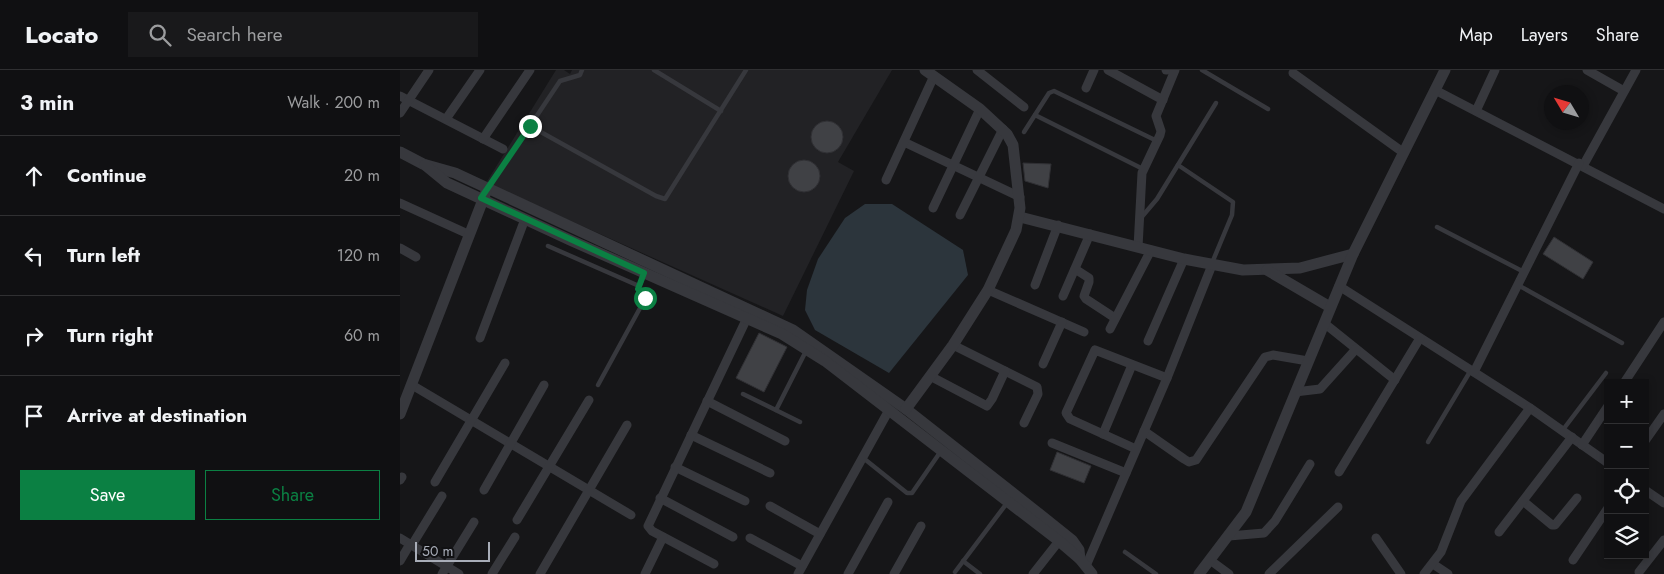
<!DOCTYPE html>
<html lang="en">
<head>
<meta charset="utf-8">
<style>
  body { margin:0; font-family:Jost,sans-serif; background:#19191b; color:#f1f3f6 }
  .controls { position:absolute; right:15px; bottom:15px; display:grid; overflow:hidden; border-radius:0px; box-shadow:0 2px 8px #0003 }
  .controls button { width:45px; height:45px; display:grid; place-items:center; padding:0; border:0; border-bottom:1px solid #303032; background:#101012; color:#f1f3f6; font:25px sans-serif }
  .compass { position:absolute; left:1144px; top:15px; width:45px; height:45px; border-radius:50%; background:#101012; box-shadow:0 2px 8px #0003; rotate:308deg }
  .scale { position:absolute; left:15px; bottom:12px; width:75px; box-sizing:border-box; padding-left:5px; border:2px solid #a8adb8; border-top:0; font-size:14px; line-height:18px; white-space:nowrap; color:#a8adb8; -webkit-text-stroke:4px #111113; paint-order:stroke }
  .stop { position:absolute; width:15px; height:15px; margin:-11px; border:4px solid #0b8043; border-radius:50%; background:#fff }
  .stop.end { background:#0b8043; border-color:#fff; box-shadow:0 1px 5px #0008 }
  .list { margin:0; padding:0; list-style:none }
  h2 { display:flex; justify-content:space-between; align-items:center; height:65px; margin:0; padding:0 20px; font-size:21px }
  h2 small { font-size:16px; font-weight:400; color:#9c9d9f }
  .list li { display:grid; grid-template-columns:32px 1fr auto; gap:15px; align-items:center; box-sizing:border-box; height:80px; padding:0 20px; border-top:1px solid #303032 }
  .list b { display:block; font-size:19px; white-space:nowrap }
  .list em { font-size:16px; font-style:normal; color:#9c9d9f }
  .actions { display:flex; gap:10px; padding:15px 20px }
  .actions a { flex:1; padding:11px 0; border:1px solid #0b8043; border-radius:0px; text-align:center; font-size:18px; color:#0b8043 }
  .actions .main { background:#0b8043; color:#fff }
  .icon { flex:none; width:28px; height:28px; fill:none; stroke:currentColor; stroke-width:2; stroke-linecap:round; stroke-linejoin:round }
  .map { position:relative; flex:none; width:1264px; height:504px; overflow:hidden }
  header { display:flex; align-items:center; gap:30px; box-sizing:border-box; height:70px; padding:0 25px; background:#101012; border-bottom:1px solid #303032 }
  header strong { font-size:24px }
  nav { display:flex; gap:28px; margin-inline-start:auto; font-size:18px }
  .search { width:350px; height:45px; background:#19191b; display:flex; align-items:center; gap:12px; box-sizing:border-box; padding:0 18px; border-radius:0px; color:#9c9d9f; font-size:19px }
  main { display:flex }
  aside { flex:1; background:#101012 }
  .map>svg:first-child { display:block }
</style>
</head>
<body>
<header>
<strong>Locato</strong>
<div class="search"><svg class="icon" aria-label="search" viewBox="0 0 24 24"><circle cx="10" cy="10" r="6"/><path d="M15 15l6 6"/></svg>Search here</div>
<nav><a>Map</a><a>Layers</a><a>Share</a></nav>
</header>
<main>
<aside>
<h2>3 min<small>Walk · 200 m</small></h2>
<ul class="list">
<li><svg class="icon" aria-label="ahead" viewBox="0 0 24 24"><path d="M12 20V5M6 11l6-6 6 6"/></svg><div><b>Continue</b></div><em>20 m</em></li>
<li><svg class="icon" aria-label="left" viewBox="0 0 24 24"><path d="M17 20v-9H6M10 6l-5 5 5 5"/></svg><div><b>Turn left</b></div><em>120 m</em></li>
<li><svg class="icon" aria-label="right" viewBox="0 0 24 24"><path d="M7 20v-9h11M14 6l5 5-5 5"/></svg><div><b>Turn right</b></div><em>60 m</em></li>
<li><svg class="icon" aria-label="arrive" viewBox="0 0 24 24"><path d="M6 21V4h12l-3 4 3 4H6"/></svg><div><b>Arrive at destination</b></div></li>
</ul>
<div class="actions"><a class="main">Save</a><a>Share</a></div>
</aside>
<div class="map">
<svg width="1264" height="504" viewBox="0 0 1264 504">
  <rect width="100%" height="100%" fill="#161618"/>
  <path fill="#222225" d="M 156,0 L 164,0 L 170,4 L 172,0 L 492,0 L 438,92 L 454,101 L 383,246 L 86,113 Z"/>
  <path fill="#2c353c" d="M 465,134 L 492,134 L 563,180 L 568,205 L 489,303 L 415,260 L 405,240 L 407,220 L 418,189 L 445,148 Z"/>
  <g fill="#404145" stroke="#303034">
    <circle cx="427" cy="67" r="16"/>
    <circle cx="404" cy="106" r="16"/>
    <path d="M 623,93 L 651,94 L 648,118 L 625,111 Z"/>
    <path d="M 1154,167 L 1193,192 L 1183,209 L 1143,184 Z"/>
    <path d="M 359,263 L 387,277 L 364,322 L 336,308 Z"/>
    <path d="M 657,382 L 691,396 L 684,413 L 650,400 Z"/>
  </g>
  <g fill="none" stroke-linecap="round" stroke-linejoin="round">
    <g stroke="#37383d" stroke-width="4.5">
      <path d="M 254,0 L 321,41"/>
      <path d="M 802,0 L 868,39"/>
      <path d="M 635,45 L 743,99"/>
      <path d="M 130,56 L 160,11 L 180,5 L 182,0"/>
      <path d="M 624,62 L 649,23 L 654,21 L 757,71"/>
      <path d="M 778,95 L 833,132 L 832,145 L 812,193"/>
      <path d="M 88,118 L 130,56 L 256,126 L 265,129 L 346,0"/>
      <path d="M 740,149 L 757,129 L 816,33"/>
      <path d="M 1037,157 L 1124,202"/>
      <path d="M 148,176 L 239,216"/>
      <path d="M 1118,215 L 1222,273"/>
      <path d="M 198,315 L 245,229 L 238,219 L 244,205"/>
      <path d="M 343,324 L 400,352"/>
      <path d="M 376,340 L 406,281"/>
      <path d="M 1162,361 L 1206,303"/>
      <path d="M 1028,372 L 1071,300"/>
      <path d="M 462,387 L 507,423 L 512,423 L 541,381"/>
      <path d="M 725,482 L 756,504"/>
      <path d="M 563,491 L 580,504"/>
      <path d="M 555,502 L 607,433"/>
    </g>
    <g stroke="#37383d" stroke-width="9">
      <path d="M 577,0 L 624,37"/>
      <path d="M 708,0 L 763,30"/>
      <path d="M 766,0 L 767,0"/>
      <path d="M 1187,0 L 1224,21"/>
      <path d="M 893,3 L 1004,83"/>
      <path d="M 686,18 L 694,0"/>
      <path d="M 1035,20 L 1264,139"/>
      <path d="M 0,26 L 103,79"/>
      <path d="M 1076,41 L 1095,0"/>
      <path d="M 0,43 L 29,0"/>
      <path d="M 46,49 L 80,0"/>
      <path d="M 83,69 L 130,0"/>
      <path d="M 504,72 L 620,127"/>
      <path d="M 1183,96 L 1236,0"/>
      <path d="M 486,110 L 534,6"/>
      <path d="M 0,133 L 68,164"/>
      <path d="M 533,138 L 580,39"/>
      <path d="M 560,145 L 603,59"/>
      <path d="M 738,177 L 742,103 L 760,65 L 761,61 L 756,46 L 775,0"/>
      <path d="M 0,178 L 16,187"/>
      <path d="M 675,199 L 689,208 L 689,212 L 684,226 L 686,229 L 715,248"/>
      <path d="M 635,215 L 658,155"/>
      <path d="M 939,216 L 1130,338 L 1208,393"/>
      <path d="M 588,220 L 684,262"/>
      <path d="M 663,226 L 690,164"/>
      <path d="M 924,253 L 995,310"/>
      <path d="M 710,259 L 751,180"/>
      <path d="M 80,268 L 125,149"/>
      <path d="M 748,271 L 784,189"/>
      <path d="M 553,275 L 637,317 L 638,324 L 624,353"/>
      <path d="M 643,294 L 662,252"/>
      <path d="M 1074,302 L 1179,93"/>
      <path d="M 530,306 L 587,336 L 592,329 L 605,301"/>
      <path d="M 1224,313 L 1264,252"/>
      <path d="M 12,315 L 231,445"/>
      <path d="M 895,322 L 920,319 L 956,279"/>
      <path d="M 307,331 L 385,371"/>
      <path d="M 744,361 L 784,389 L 789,392 L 796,390 L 865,287 L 873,285 L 908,291"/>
      <path d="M 703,364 L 732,295"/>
      <path d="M 291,365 L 370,403"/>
      <path d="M 1245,371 L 1264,344"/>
      <path d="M 652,373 L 726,403"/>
      <path d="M 1182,375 L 1208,336"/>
      <path d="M 736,379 L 670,349 L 666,343 L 695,280 L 767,308"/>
      <path d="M 275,397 L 345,431"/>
      <path d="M 939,402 L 1020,268"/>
      <path d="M 0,410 L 2,407"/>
      <path d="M 35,412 L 105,293"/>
      <path d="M 84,420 L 144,315"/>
      <path d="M 1245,420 L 1264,433"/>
      <path d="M 260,428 L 333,467"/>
      <path d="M 1123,431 L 1152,455 L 1155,455 L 1177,428"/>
      <path d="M 370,436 L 420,464"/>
      <path d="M 117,450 L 189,330"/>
      <path d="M 1099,462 L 1172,367"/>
      <path d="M 829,466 L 864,463 L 875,451 L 910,394"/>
      <path d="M 0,468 L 59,504"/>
      <path d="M 350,468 L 402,496"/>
      <path d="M 976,468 L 1001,504"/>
      <path d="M 12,475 L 42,426"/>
      <path d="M 810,490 L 829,504"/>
      <path d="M 1173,490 L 1208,438"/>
      <path d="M 0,491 L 10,474"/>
      <path d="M 314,494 L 252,461 L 248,456 L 347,248"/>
      <path d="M 1033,494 L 1048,504"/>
      <path d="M 686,496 L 767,308 L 812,195"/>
      <path d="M 1239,502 L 1264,470"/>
      <path d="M 42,504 L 74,452"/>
      <path d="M 92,504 L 115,467"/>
      <path d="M 140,504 L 227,355"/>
      <path d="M 245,504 L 263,467"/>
      <path d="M 398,504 L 489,340"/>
      <path d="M 448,504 L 488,432"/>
      <path d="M 494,504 L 521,456"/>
      <path d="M 633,504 L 659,471"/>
      <path d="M 869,504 L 938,437"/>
      <path d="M 1024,504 L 1041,482 L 1061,431 L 1130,338"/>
    </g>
    <g stroke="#37383d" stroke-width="11">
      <path d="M 0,82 L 23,94 L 55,103 L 393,260 L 506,339 L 637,442 L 672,470 L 679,480 L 680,489"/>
      <path d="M 25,95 L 47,113 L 170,170 L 382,264 L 425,291 L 659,471 L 680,489 L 692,504"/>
      <path d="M 620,147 L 784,189 L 843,200 L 900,198 L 953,184"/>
      <path d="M 867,200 L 930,237"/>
      <path d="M 506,339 L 553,275 L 588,220 L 616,160 L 620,138 L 613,75 L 607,64 L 580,39 L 525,0"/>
      <path d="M 0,344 L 86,122"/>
      <path d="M 799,504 L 846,442 L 953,184 L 1045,0"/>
    </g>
  </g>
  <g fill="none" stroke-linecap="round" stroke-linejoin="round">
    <path stroke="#0b8043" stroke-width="6" d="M 130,56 L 81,128 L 244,203 L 238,219 L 245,228"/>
  </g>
</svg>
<div class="controls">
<button>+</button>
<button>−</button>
<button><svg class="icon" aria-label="locate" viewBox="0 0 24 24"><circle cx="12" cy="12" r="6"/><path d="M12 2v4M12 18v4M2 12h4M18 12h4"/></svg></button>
<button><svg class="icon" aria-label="layers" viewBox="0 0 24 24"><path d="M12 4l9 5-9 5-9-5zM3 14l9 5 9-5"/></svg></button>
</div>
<svg class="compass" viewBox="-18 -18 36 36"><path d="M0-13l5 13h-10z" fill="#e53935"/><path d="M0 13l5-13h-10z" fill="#9c9d9f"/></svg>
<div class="scale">50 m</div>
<div class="stop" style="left:245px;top:228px"></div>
<div class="stop end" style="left:130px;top:56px"></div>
</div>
</main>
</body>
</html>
